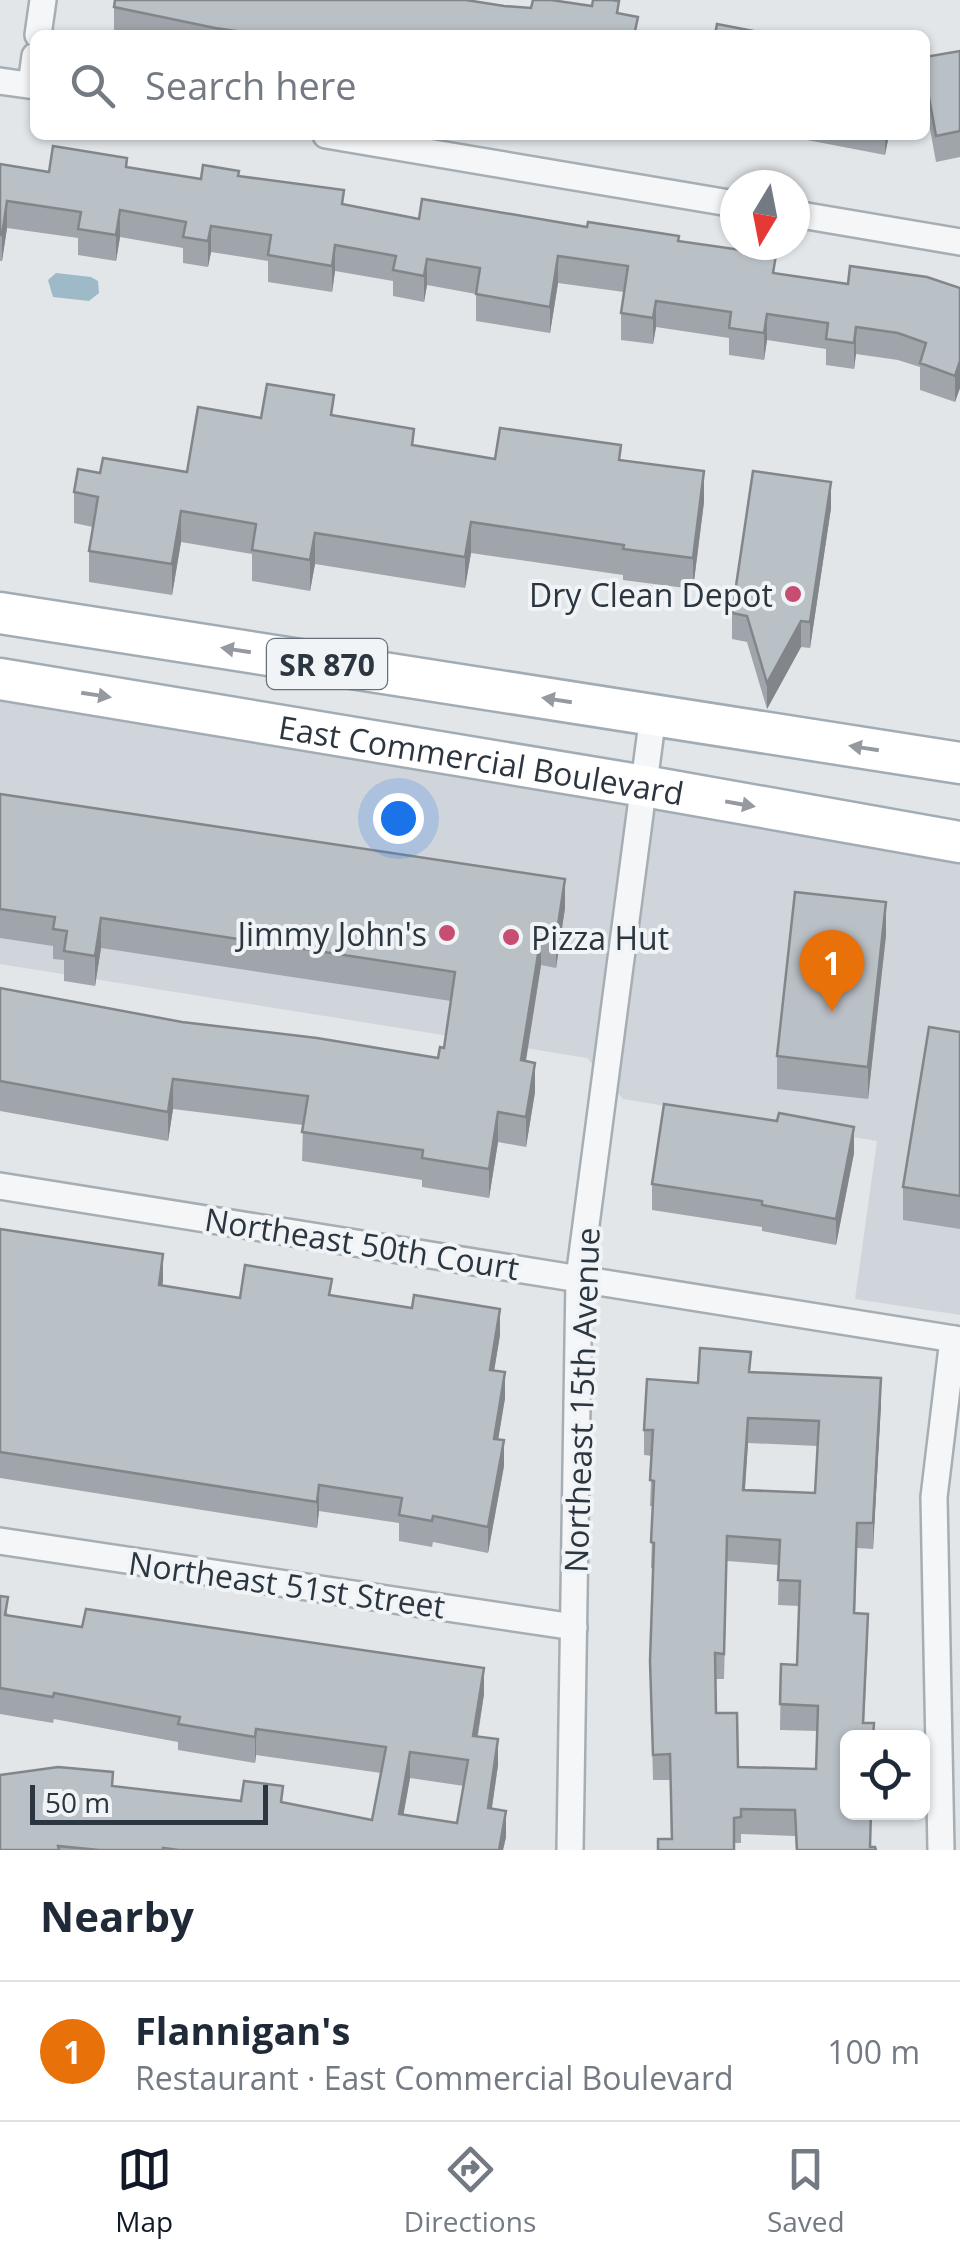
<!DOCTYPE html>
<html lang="en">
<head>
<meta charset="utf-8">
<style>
  body { margin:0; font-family:"Open Sans",sans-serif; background:#f2f2f3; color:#1f2937 }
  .controls { position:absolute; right:30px; bottom:30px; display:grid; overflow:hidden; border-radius:15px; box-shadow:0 2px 8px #0004 }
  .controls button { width:90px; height:90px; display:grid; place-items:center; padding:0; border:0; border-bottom:2px solid #e0e1e3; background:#fff; color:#1f2937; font:50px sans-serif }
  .compass { position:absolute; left:720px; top:170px; width:90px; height:90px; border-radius:50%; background:#fff; box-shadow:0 2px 8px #0004; rotate:190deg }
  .scale { position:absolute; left:30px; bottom:25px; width:238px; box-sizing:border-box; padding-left:10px; border:5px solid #2b3640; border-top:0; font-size:28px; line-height:35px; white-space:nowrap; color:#2b3640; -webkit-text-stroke:8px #f1f4f7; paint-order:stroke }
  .you { position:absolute; left:398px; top:818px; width:35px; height:35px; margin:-25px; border:8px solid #fff; border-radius:50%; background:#1a73e8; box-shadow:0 0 0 15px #1a73e833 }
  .badge { display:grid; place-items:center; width:65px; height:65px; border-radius:50%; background:#111827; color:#fff; font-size:32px; font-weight:700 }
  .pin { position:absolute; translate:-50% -82px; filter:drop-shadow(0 2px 5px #0008) }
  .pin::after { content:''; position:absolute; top:52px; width:35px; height:30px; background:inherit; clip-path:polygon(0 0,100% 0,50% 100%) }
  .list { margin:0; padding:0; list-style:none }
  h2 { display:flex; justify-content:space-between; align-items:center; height:130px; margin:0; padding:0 40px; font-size:42px }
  h2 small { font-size:32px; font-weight:400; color:#747a83 }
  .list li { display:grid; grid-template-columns:65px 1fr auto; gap:30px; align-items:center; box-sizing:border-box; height:140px; padding:0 40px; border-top:2px solid #e0e1e3 }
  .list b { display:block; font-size:38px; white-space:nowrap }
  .list p { margin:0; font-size:32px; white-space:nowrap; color:#747a83 }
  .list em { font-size:32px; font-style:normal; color:#747a83 }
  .icon { flex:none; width:55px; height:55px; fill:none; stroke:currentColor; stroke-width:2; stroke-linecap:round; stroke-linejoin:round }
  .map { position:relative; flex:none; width:960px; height:1850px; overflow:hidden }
  .search { position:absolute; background:#fff; box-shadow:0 2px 8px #0004; left:30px; right:30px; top:30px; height:110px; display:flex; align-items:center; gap:25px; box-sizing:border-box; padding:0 35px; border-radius:15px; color:#747a83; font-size:38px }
  .sheet { height:270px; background:#fff }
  nav { display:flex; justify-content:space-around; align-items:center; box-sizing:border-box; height:140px; border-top:2px solid #e0e1e3; background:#fff; font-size:28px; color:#747a83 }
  nav a { display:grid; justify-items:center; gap:5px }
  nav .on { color:#111827 }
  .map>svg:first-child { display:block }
</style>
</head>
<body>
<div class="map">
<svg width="960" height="1850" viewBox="0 0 960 1850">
  <rect width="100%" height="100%" fill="#e2e6e9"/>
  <path fill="#d0d5db" d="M 0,697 L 960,853 L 960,1315 L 855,1299 L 877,1141 L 623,1099 L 587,1058 L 0,964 Z"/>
  <path fill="#9eb9c7" d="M 56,273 L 91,277 L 98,281 L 99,293 L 89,301 L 53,297 L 48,280 Z"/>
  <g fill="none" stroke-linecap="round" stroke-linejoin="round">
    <g stroke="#a7aeb3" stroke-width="30">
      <g id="street">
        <path d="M 38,35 L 43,0"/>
        <path d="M 0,81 L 35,86"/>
        <path d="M 31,85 L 35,56"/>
        <path d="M 326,135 L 735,204"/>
        <path d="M 795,214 L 960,242"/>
        <path d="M 0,1186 L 960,1340"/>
        <path d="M 0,1541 L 574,1627"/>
        <path d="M 570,1850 L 579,1278 L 653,715"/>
        <path d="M 941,1850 L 934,1497 L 953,1339"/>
      </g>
    </g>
    <g stroke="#a1acb4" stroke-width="45">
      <g id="primary">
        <path d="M 0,613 L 960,763"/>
        <path id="s1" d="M 0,679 L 644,786 L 960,842"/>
      </g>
    </g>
    <use href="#street" stroke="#f4f6f8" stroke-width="25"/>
    <use href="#primary" stroke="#fff" stroke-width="40"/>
  </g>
  <g fill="#9fa5aa" fill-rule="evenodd">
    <path d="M 504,6 L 619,14 L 638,31 L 662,35 L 126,35 L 114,33 L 114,7 Z"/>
    <path d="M 960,51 L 960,157 L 936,162 L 925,101 L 925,57 Z"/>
    <path d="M 781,135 L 889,135 L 885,155 Z"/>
    <path d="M 0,164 L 49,172 L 127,167 L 201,179 L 239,176 L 344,204 L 419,219 L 679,241 L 776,274 L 848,284 L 960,288 L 960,388 L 955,402 L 920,390 L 920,367 L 898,360 L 856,354 L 854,369 L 826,365 L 826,349 L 767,340 L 764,360 L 729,355 L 729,338 L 656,327 L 653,344 L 621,340 L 621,313 L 624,292 L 558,283 L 550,333 L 476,321 L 476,294 L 427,285 L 424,302 L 393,296 L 393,281 L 335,271 L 332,292 L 268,282 L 268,261 L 211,252 L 208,267 L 183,263 L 183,248 L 120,237 L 116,261 L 78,255 L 78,238 L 7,228 L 2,261 L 0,261 Z"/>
    <path d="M 334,416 L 414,445 L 495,459 L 621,460 L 704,502 L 693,589 L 623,580 L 623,575 L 471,553 L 465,588 L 315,564 L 310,591 L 252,581 L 252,554 L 181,542 L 172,595 L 89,582 L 89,551 L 93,527 L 74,523 L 74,492 L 100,473 L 187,472 L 261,418 Z"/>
    <path d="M 831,508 L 810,648 L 801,647 L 767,709 L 747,642 L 732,639 L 732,613 Z"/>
    <path d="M 0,794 L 565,908 L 556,968 L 541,965 L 526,1061 L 535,1092 L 526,1147 L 498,1142 L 489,1198 L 422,1187 L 422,1180 L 302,1161 L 303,1125 L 173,1109 L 168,1141 L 0,1111 L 0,988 L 182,1022 L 438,1058 L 444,1048 L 451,1001 L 101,948 L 95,986 L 64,981 L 64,960 L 53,959 L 53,946 L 0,938 Z"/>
    <path d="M 886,935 L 868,1099 L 777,1089 L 777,1056 Z"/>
    <path d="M 960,1032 L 960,1229 L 903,1220 L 903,1187 Z"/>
    <path d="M 854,1153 L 836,1245 L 762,1231 L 762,1227 L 652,1210 L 652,1184 Z"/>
    <path d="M 0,1229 L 163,1280 L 162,1286 L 240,1298 L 332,1296 L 500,1335 L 494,1370 L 505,1398 L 498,1439 L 504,1466 L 488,1553 L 433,1542 L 432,1547 L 399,1541 L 399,1523 L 319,1511 L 317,1528 L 0,1478 Z"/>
    <path d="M 751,1372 L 881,1404 L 873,1549 L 857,1548 L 855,1613 L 868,1639 L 864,1723 L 871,1847 L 876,1850 L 796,1850 L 795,1836 L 741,1834 L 741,1843 L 734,1843 L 671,1839 L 670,1780 L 653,1780 L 650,1661 L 653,1568 L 651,1568 L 653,1506 L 650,1506 L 652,1456 L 644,1455 L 644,1430 L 698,1383 ZM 748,1443 L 818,1446 L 815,1493 L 745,1490 ZM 727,1561 L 779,1565 L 778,1605 L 799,1606 L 797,1665 L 781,1664 L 780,1730 L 817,1731 L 816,1769 L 738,1767 L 716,1713 L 716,1679 L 724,1679 Z"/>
    <path d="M 0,1596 L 8,1615 L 484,1694 L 478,1736 L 498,1765 L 492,1808 L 506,1837 L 503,1850 L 0,1850 L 113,1786 L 241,1801 L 283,1803 L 372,1820 L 381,1773 L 256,1755 L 255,1763 L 178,1750 L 178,1742 L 54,1719 L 53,1723 L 0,1714 ZM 410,1778 L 464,1786 L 457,1823 L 403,1815 Z"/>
  </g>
  <g fill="#82868b">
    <path d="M 885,135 L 889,135 L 885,155 Z"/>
    <path d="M 7,201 L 7,228 L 2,261 L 2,235 Z"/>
    <path d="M 120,210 L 120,237 L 116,261 L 116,235 Z"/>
    <path d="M 211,226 L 211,252 L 208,267 L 208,241 Z"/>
    <path d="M 335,245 L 335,271 L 332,292 L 332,266 Z"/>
    <path d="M 558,256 L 558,283 L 550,333 L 550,307 Z"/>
    <path d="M 427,259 L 427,285 L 424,302 L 424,276 Z"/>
    <path d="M 656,301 L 656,327 L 653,344 L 653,318 Z"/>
    <path d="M 767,314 L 767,340 L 764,360 L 764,333 Z"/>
    <path d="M 856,327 L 856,354 L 854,369 L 854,343 Z"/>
    <path d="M 960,361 L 960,388 L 955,402 L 955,376 Z"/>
    <path d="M 704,471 L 704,502 L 693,589 L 693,558 Z"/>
    <path d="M 831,482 L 831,508 L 810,648 L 810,622 Z"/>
    <path d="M 181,511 L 181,542 L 172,595 L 172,564 Z"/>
    <path d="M 471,522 L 471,553 L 465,588 L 465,557 Z"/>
    <path d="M 315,533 L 315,564 L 310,591 L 310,560 Z"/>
    <path d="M 801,621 L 801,647 L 767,709 L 767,683 Z"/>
    <path d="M 565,879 L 565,908 L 556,968 L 556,938 Z"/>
    <path d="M 886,902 L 886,935 L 868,1099 L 868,1067 Z"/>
    <path d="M 101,918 L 101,948 L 95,986 L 95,956 Z"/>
    <path d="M 541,936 L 541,965 L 521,1090 L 521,1060 Z"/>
    <path d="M 535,1063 L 535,1092 L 526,1147 L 526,1117 Z"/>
    <path d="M 173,1079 L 173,1109 L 168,1141 L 168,1112 Z"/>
    <path d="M 498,1112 L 498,1142 L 489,1198 L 489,1169 Z"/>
    <path d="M 854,1127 L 854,1153 L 836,1245 L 836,1219 Z"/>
    <path d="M 163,1254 L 163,1280 L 159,1311 L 159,1285 Z"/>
    <path d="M 500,1309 L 500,1335 L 490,1396 L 490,1370 Z"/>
    <path d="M 505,1372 L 505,1398 L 494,1465 L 494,1439 Z"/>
    <path d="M 881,1378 L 881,1404 L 873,1549 L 873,1523 Z"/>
    <path d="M 748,1418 L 748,1443 L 743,1515 L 743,1490 Z"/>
    <path d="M 504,1440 L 504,1466 L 488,1553 L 488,1527 Z"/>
    <path d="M 319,1485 L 319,1511 L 317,1528 L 317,1502 Z"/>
    <path d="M 484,1668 L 484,1694 L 473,1762 L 473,1736 Z"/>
    <path d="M 256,1729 L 256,1755 L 255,1763 L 255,1737 Z"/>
    <path d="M 498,1739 L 498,1765 L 488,1834 L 488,1808 Z"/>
    <path d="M 410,1752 L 410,1778 L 399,1840 L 399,1814 Z"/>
    <path d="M 506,1811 L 506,1837 L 503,1850 L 499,1850 Z"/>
  </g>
  <g fill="#b9c0c6" stroke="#82868b" stroke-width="2.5" fill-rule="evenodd">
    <path d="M 115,0 L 466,0 L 504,6 L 531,8 L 533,0 L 551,0 L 592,6 L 593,0 L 611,0 L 619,1 L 617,13 L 638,17 L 635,31 L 662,35 L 264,35 L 215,28 L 114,7 Z"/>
    <path d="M 717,24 L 775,35 L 715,35 Z"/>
    <path d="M 960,51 L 960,131 L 936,136 L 925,75 L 925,57 Z"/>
    <path d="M 53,146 L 127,158 L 126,167 L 201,179 L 203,165 L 239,171 L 238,176 L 344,190 L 342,204 L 419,219 L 422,199 L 587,227 L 588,222 L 679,236 L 678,241 L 776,255 L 773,273 L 848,284 L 850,266 L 927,277 L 960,288 L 960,361 L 955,376 L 920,363 L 926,343 L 898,333 L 856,327 L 854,343 L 826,339 L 828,323 L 767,314 L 764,333 L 729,328 L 731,312 L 656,301 L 653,318 L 621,313 L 628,266 L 558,256 L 550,307 L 476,294 L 480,268 L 427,259 L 424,276 L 393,270 L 396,256 L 335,245 L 332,266 L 268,255 L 271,235 L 211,226 L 208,241 L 183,237 L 186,222 L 120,210 L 116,235 L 78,229 L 81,212 L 7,201 L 2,235 L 0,234 L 0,164 L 49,172 Z"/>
    <path d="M 267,384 L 334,395 L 331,415 L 414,429 L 412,445 L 495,459 L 500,428 L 621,445 L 619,460 L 704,471 L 693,558 L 623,549 L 624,545 L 471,522 L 465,557 L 315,533 L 310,560 L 252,550 L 256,524 L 181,511 L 172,564 L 89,551 L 98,497 L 74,492 L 78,469 L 100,473 L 103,458 L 187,472 L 198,407 L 261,418 Z"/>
    <path d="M 753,471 L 831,482 L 810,622 L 801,621 L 767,683 L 747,616 L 732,613 Z"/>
    <path d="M 0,794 L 565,879 L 556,938 L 541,936 L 521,1060 L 535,1063 L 526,1117 L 498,1112 L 489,1169 L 422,1158 L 423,1150 L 302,1132 L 308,1096 L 173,1079 L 168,1112 L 0,1081 L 0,988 L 182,1022 L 317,1038 L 438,1058 L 440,1047 L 444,1048 L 455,972 L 101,918 L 95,956 L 64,951 L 67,931 L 53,929 L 55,917 L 0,909 Z"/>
    <path d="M 795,892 L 886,902 L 868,1067 L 777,1056 Z"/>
    <path d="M 929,1027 L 960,1032 L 960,1196 L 903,1187 Z"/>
    <path d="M 664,1104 L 777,1121 L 779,1113 L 854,1127 L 836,1219 L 762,1205 L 762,1201 L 652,1184 Z"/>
    <path d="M 0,1229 L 163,1254 L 159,1285 L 240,1298 L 245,1265 L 332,1279 L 329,1295 L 412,1308 L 414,1295 L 500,1309 L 490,1370 L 505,1372 L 494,1439 L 504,1440 L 488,1527 L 433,1516 L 432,1521 L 399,1515 L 402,1498 L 319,1485 L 317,1502 L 0,1452 Z"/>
    <path d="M 700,1348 L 751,1352 L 749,1372 L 881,1378 L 873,1523 L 857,1523 L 854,1613 L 868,1614 L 863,1723 L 874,1723 L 873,1738 L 848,1738 L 848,1812 L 871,1812 L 870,1847 L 875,1847 L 876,1850 L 797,1850 L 795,1810 L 741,1809 L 741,1817 L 734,1818 L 734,1850 L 658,1850 L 658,1839 L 672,1839 L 670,1754 L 653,1755 L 650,1661 L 654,1543 L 651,1542 L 654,1481 L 650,1480 L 653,1430 L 644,1430 L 647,1379 L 698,1383 ZM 748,1418 L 819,1421 L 815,1493 L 743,1490 ZM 727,1536 L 780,1540 L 778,1580 L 800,1581 L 797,1665 L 781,1664 L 780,1704 L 818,1706 L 816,1769 L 738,1767 L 737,1713 L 716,1713 L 715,1653 L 724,1654 Z"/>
    <path d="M 0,1596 L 8,1597 L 5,1615 L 82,1627 L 86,1609 L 484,1668 L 473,1736 L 498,1739 L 488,1808 L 506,1811 L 499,1850 L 179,1850 L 163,1848 L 163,1850 L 99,1850 L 58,1846 L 59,1850 L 0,1850 L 0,1775 L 58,1767 L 113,1772 L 112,1786 L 241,1801 L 244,1781 L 283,1786 L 281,1802 L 372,1820 L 386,1747 L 256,1729 L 255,1737 L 178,1724 L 180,1717 L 54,1693 L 53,1697 L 0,1688 ZM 410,1752 L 468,1760 L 457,1823 L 399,1814 Z"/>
  </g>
  <defs><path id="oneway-solid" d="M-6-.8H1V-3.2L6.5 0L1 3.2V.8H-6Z" transform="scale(2.5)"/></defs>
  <g fill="#959aa0">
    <use href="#oneway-solid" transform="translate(236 650) rotate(-171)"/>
    <use href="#oneway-solid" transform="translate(96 695) rotate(9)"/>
    <use href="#oneway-solid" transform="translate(557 700) rotate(-171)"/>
    <use href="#oneway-solid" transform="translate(864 748) rotate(-171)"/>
    <use href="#oneway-solid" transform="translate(740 804) rotate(10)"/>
  </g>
  <g fill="#c74d73" stroke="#f1f4f7" stroke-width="4">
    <circle cx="793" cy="594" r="10"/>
    <circle cx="447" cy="933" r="10"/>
    <circle cx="511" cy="937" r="10"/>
  </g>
  <g text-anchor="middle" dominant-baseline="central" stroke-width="8" stroke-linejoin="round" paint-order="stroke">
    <rect fill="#f1f4f7" stroke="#666f77" stroke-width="2.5" x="267" y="639" width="120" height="50" rx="8"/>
    <g font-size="30" font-weight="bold" fill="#2b3640">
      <text x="327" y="664">SR 870</text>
    </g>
    <g font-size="32" fill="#2b3640" stroke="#f1f4f7" text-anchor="end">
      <text x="773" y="594">Dry Clean Depot</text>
      <text x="427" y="933">Jimmy John's</text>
      <text x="531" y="937" text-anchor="start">Pizza Hut</text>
    </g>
    <g font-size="32" fill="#2b3640" stroke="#f1f4f7">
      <text stroke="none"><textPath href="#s1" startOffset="488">East Commercial Boulevard</textPath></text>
      <text transform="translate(362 1243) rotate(9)">Northeast 50th Court</text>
      <text transform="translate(581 1400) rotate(-88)">Northeast 15th Avenue</text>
      <text transform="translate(287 1584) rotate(8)">Northeast 51st Street</text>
    </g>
  </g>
</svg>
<div class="controls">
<button><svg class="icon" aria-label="locate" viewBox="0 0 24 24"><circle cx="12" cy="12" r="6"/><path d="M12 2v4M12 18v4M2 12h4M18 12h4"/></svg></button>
</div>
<svg class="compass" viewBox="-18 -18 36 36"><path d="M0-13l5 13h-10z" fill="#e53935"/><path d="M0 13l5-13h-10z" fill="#747a83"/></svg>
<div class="scale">50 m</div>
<div class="you"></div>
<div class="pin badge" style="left:832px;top:1012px;background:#e8710a">1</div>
<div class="search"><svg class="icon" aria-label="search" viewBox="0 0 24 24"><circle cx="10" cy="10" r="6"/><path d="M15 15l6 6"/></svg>Search here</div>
</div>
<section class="sheet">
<h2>Nearby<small></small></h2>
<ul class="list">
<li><span class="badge" style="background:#e8710a">1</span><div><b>Flannigan's</b><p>Restaurant · East Commercial Boulevard</p></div><em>100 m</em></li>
</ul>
</section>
<nav>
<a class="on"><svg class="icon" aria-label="map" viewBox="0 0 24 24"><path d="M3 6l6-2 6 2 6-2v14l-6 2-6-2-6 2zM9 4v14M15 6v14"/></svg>Map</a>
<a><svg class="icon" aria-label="directions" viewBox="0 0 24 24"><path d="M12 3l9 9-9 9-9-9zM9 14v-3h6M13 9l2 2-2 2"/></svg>Directions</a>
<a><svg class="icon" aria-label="saved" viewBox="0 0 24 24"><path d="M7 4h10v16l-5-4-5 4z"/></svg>Saved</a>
</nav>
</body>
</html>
